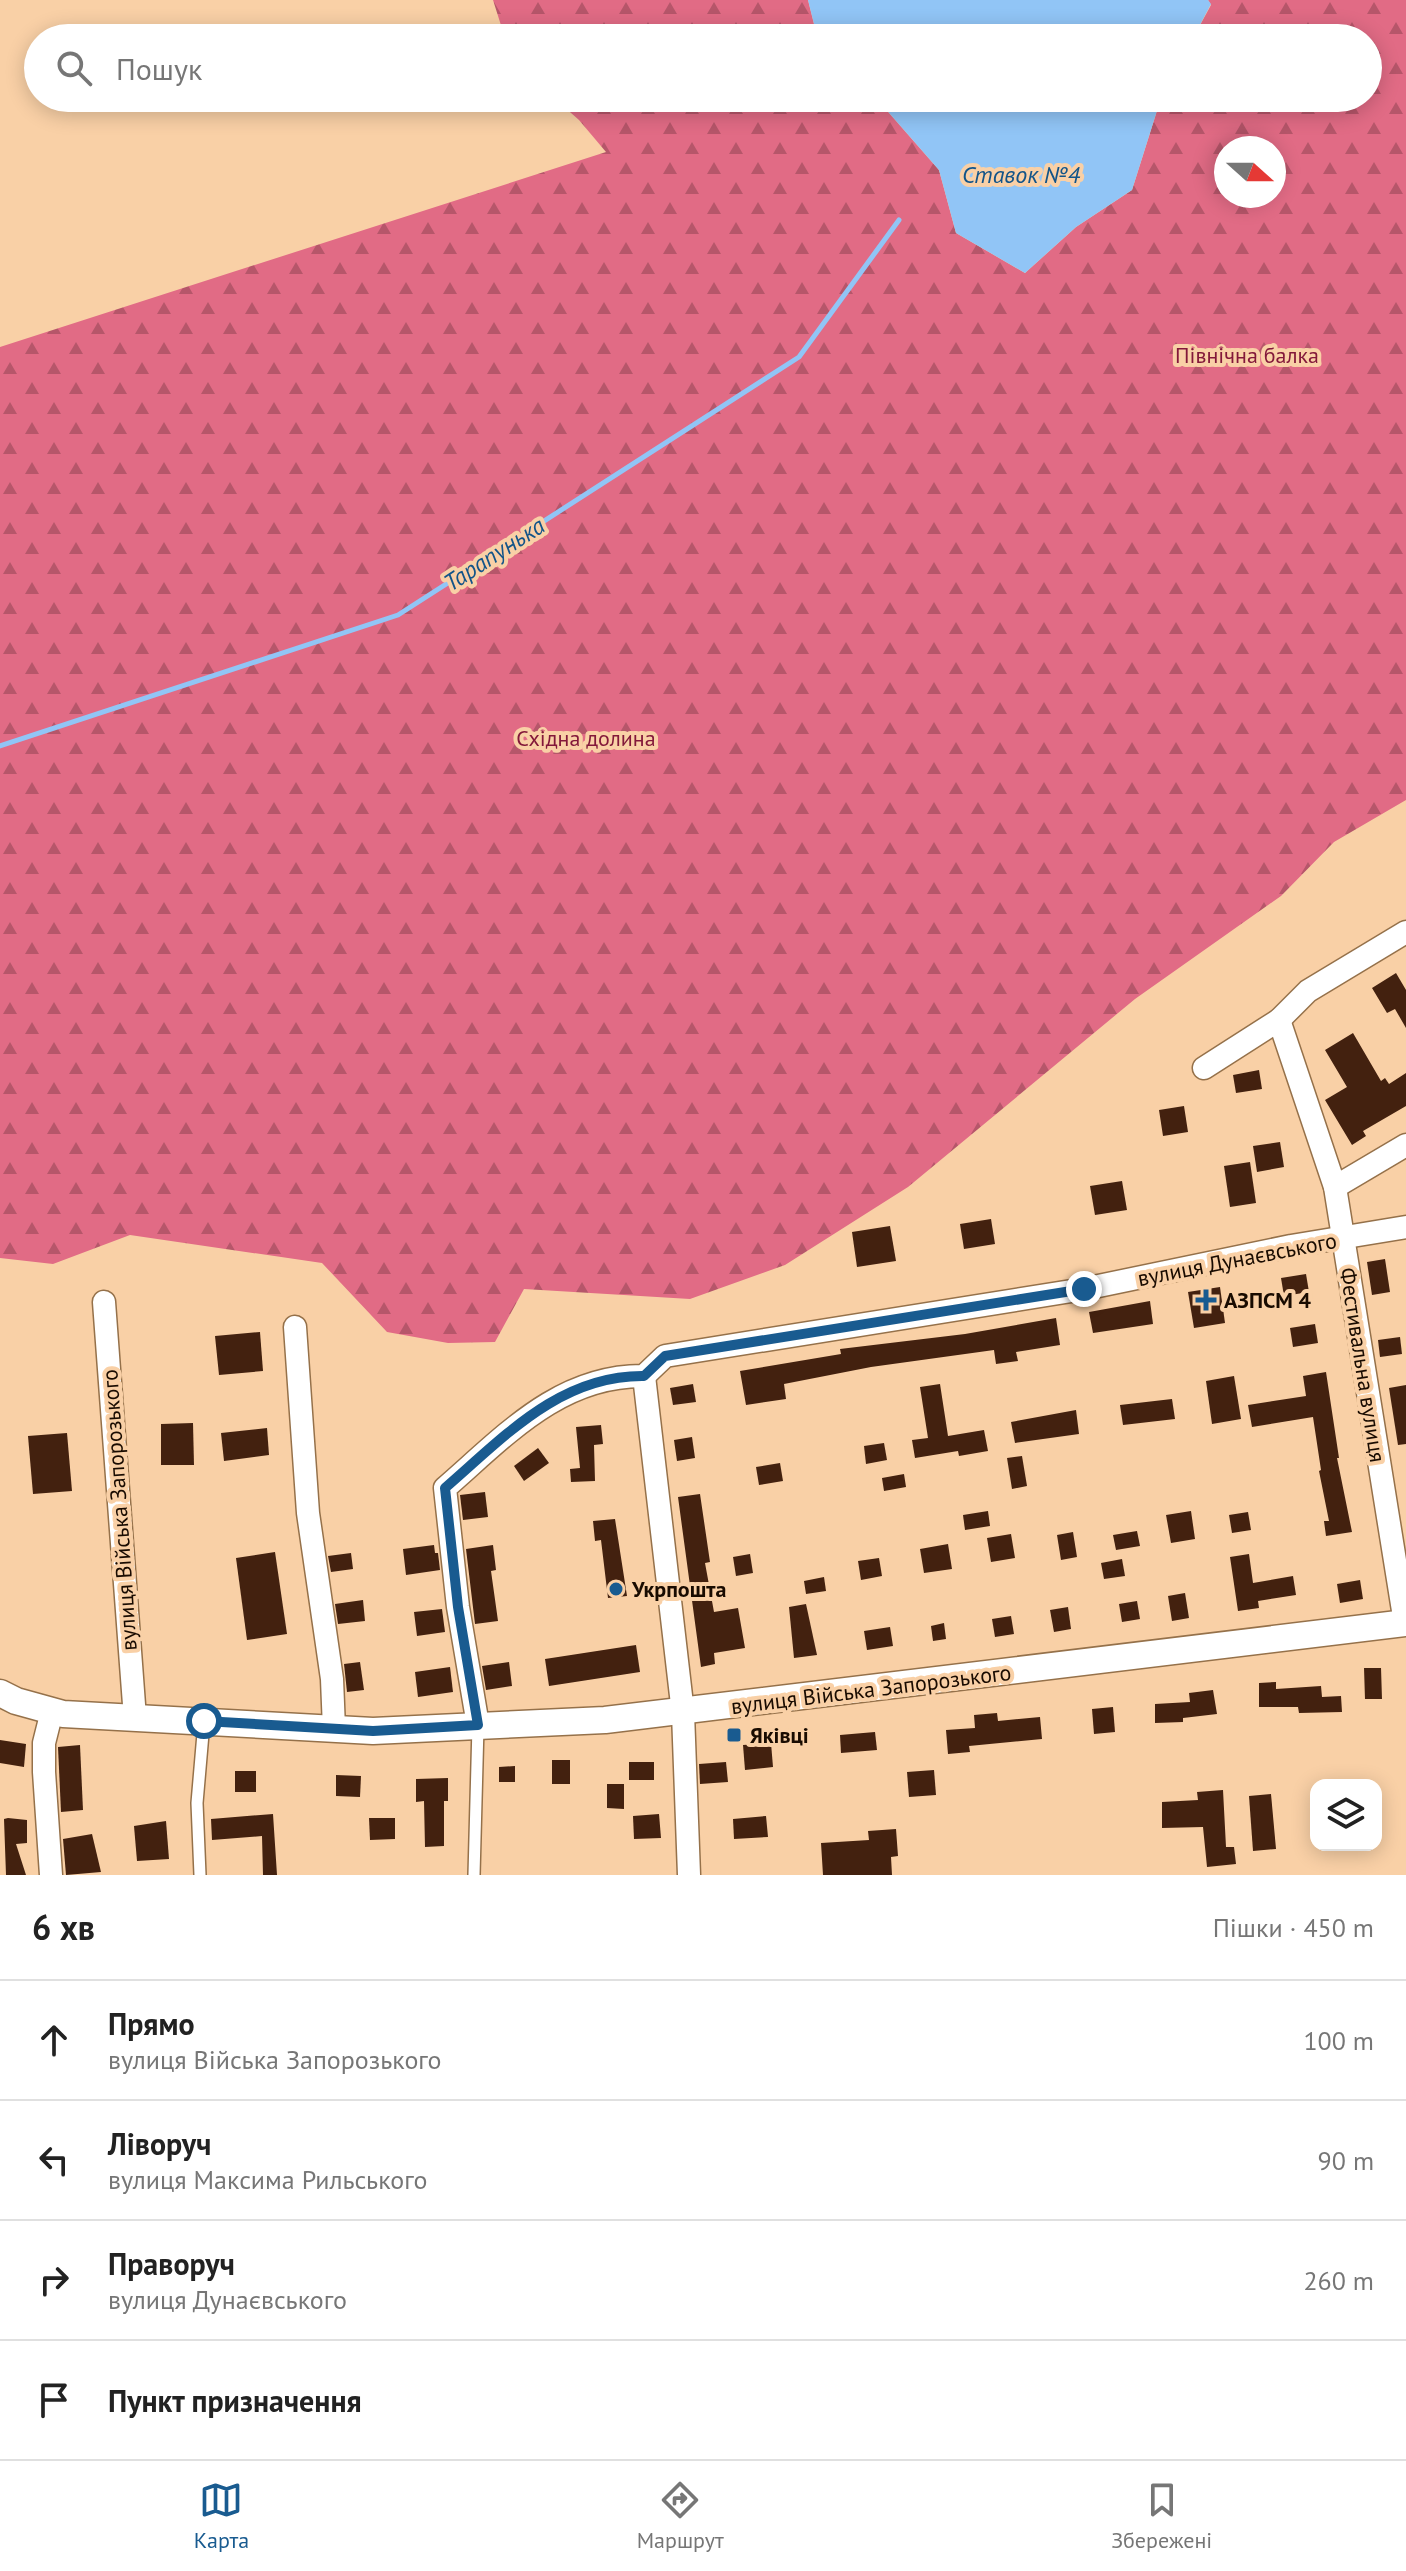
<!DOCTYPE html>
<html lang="uk">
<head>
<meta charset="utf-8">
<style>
  body { margin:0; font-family:"PT Sans",sans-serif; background:#f6f6f6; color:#222 }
  .controls { position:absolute; right:24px; bottom:24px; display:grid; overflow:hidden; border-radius:16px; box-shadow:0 4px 20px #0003 }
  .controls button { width:72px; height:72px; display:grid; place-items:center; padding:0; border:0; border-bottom:2px solid #e0e0e0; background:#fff; color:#222; font:40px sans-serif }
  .compass { position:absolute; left:1214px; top:136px; width:72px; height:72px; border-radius:50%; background:#fff; box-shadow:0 4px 20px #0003; rotate:111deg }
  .stop { position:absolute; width:24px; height:24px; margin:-18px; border:6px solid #195b90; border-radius:50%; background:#fff }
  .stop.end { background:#195b90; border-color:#fff; box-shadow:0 2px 8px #0008 }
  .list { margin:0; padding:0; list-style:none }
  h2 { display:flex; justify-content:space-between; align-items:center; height:104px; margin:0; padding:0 32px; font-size:34px }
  h2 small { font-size:26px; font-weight:400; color:#767676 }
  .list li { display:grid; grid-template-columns:52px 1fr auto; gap:24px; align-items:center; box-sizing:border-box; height:120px; padding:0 32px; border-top:2px solid #e0e0e0 }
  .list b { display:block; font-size:30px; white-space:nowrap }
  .list p { margin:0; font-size:26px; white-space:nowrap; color:#767676 }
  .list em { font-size:26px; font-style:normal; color:#767676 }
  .icon { flex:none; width:44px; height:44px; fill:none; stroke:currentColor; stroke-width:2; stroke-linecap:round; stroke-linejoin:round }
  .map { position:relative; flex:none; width:1406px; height:1875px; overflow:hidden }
  .search { position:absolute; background:#fff; box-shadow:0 4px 20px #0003; left:24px; right:24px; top:24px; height:88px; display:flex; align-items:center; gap:20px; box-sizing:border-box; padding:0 28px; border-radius:44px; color:#767676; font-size:30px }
  .sheet { height:584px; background:#fff }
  nav { display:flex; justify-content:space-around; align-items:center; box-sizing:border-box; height:112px; border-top:2px solid #e0e0e0; background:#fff; font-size:22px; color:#767676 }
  nav a { display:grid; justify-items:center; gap:4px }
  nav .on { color:#195b90 }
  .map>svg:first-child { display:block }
</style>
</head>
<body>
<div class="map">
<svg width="1406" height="1875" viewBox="0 0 1406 1875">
  <defs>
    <pattern id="forest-firs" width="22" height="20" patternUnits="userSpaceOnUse" patternTransform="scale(2)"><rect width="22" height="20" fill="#e16b85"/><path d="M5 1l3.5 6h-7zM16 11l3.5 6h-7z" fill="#b6566a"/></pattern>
  </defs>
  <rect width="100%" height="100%" fill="#f9d0a6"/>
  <g fill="url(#forest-firs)" fill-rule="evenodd">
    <path d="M 493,0 L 808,0 L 815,28 L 823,38 L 505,38 Z"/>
    <path d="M 1208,0 L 1406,0 L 1406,800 L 1334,842 L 1281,896 L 1135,999 L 908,1187 L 785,1265 L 690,1299 L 524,1289 L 495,1342 L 448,1343 L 387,1332 L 322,1263 L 130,1235 L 53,1264 L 0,1258 L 0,347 L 606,152 L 579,120 L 554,98 L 876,98 L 939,170 L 956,233 L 1025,273 L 1076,227 L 1132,190 L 1161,98 L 1368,98 L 1368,38 L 1193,38 L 1211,5 ZM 1226,148 L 1274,148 L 1274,196 L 1226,196 Z"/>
  </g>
  <g fill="#91c5f6">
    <path d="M 808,0 L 1208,0 L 1211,4 L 1193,38 L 823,38 L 815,28 Z"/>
    <path d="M 876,98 L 1161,98 L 1132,190 L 1076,227 L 1025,273 L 956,233 L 939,170 Z"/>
  </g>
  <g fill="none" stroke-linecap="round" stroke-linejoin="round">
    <path stroke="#91c5f6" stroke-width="5" d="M 0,746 L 398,615 L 799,357 L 899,220"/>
  </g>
  <g fill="#43210f">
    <path d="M 1396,973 L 1406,990 L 1406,1028 L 1395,1009 L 1387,1013 L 1372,988 Z"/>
    <path d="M 1353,1033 L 1381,1081 L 1385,1078 L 1389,1084 L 1406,1073 L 1406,1106 L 1363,1131 L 1366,1136 L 1352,1145 L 1325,1100 L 1347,1087 L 1325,1050 Z"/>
    <path d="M 1259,1070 L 1262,1089 L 1236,1093 L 1233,1075 Z"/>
    <path d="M 1184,1106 L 1188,1132 L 1163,1136 L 1159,1110 Z"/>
    <path d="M 1280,1142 L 1284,1167 L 1257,1172 L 1253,1146 Z"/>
    <path d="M 1250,1162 L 1256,1203 L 1230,1207 L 1224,1166 Z"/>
    <path d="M 1122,1181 L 1127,1210 L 1095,1215 L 1090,1186 Z"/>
    <path d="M 991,1219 L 995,1244 L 964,1249 L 960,1224 Z"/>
    <path d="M 890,1226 L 896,1261 L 857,1267 L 852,1232 Z"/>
    <path d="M 1385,1259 L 1390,1292 L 1372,1295 L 1367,1262 Z"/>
    <path d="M 1306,1274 L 1309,1292 L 1284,1296 L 1281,1278 Z"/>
    <path d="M 1220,1287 L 1225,1323 L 1194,1328 L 1188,1292 Z"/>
    <path d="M 1150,1301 L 1153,1324 L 1093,1333 L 1089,1312 Z"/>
    <path d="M 1056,1318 L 1060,1345 L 1016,1352 L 1018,1361 L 996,1364 L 994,1350 L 871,1367 L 784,1384 L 786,1399 L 746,1405 L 740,1371 L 841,1354 L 840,1349 L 965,1334 Z"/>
    <path d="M 1315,1324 L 1318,1343 L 1293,1347 L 1290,1328 Z"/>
    <path d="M 260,1332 L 263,1371 L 219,1375 L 215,1336 Z"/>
    <path d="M 1400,1337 L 1402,1354 L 1380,1357 L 1378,1340 Z"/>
    <path d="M 1326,1372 L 1339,1458 L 1337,1458 L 1352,1532 L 1326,1536 L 1324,1521 L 1329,1521 L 1319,1471 L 1321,1470 L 1313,1417 L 1252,1427 L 1248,1405 L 1306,1396 L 1303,1376 Z"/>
    <path d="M 1234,1376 L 1241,1419 L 1212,1424 L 1206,1381 Z"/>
    <path d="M 693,1384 L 696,1402 L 673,1405 L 670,1388 Z"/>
    <path d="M 940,1384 L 948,1436 L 984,1430 L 988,1451 L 959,1456 L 958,1451 L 915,1458 L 912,1440 L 928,1438 L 920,1387 Z"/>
    <path d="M 1406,1385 L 1406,1444 L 1398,1445 L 1389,1388 Z"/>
    <path d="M 1172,1399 L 1175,1419 L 1123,1425 L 1120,1405 Z"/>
    <path d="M 1076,1410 L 1079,1434 L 1015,1443 L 1011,1422 Z"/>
    <path d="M 193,1423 L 194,1465 L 161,1465 L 161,1424 Z"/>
    <path d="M 601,1425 L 603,1444 L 594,1445 L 595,1481 L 571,1482 L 570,1469 L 580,1468 L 576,1427 Z"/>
    <path d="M 267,1428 L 269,1455 L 224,1461 L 221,1433 Z"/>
    <path d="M 67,1433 L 72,1491 L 33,1494 L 28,1436 Z"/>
    <path d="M 692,1437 L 695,1458 L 677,1461 L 674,1440 Z"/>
    <path d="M 884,1443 L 887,1460 L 866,1464 L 864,1446 Z"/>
    <path d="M 538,1448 L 549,1463 L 524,1481 L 514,1466 Z"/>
    <path d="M 1022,1456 L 1027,1486 L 1012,1489 L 1007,1458 Z"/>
    <path d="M 780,1463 L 783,1481 L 759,1485 L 756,1467 Z"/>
    <path d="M 904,1474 L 906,1487 L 884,1491 L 882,1478 Z"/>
    <path d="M 485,1492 L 488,1517 L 463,1520 L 460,1495 Z"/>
    <path d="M 700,1494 L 710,1562 L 705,1563 L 714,1612 L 738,1608 L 745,1648 L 714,1653 L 715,1664 L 701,1667 L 678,1497 Z"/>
    <path d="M 988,1511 L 990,1526 L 965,1530 L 963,1515 Z"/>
    <path d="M 1191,1511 L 1195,1539 L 1171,1543 L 1166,1515 Z"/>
    <path d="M 1248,1512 L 1251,1530 L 1232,1533 L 1229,1515 Z"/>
    <path d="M 615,1519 L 627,1596 L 608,1598 L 601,1540 L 595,1541 L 593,1521 Z"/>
    <path d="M 1137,1531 L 1140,1546 L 1116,1550 L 1113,1535 Z"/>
    <path d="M 1073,1532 L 1077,1557 L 1061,1560 L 1057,1535 Z"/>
    <path d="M 1011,1534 L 1015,1558 L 991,1562 L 987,1538 Z"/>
    <path d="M 948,1544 L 952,1569 L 924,1573 L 920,1549 Z"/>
    <path d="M 434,1545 L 435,1553 L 438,1553 L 440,1570 L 406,1575 L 403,1549 Z"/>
    <path d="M 493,1545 L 496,1570 L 491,1571 L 498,1621 L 475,1624 L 466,1549 Z"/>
    <path d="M 275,1552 L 287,1634 L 247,1640 L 236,1558 Z"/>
    <path d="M 351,1553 L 353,1569 L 331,1572 L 328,1556 Z"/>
    <path d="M 750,1554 L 753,1573 L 736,1576 L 733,1557 Z"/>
    <path d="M 1249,1554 L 1253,1583 L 1293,1576 L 1296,1595 L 1258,1601 L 1259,1608 L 1238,1611 L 1230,1557 Z"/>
    <path d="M 879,1558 L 882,1576 L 861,1580 L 858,1561 Z"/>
    <path d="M 1122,1559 L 1125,1576 L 1104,1579 L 1101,1563 Z"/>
    <path d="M 824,1577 L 826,1591 L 806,1594 L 804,1581 Z"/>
    <path d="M 1360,1580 L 1363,1599 L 1340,1603 L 1337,1584 Z"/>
    <path d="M 1185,1593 L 1189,1618 L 1172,1621 L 1168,1596 Z"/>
    <path d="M 363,1600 L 365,1621 L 338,1624 L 335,1604 Z"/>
    <path d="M 1137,1601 L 1140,1619 L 1122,1622 L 1119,1604 Z"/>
    <path d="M 806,1604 L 817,1655 L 794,1658 L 789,1607 Z"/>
    <path d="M 1068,1607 L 1071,1629 L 1054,1632 L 1050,1610 Z"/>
    <path d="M 442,1609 L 445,1632 L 417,1636 L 414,1612 Z"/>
    <path d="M 1011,1616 L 1014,1634 L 995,1637 L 992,1619 Z"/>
    <path d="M 944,1623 L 946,1639 L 933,1641 L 931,1626 Z"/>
    <path d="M 890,1627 L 893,1646 L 867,1650 L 864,1631 Z"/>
    <path d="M 636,1645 L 640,1672 L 549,1686 L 545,1659 Z"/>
    <path d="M 360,1662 L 364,1690 L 347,1692 L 344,1664 Z"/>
    <path d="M 509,1662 L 512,1686 L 486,1690 L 482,1666 Z"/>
    <path d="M 450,1667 L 453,1692 L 418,1697 L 415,1672 Z"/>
    <path d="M 1364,1668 L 1381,1668 L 1382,1699 L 1365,1699 Z"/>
    <path d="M 1276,1682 L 1276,1689 L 1321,1686 L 1322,1697 L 1341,1696 L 1342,1712 L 1299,1713 L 1298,1707 L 1259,1707 L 1259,1683 Z"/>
    <path d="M 1213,1690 L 1217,1714 L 1183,1718 L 1183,1722 L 1155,1723 L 1155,1704 L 1190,1702 L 1189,1693 Z"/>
    <path d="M 1113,1707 L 1115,1732 L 1094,1734 L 1092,1709 Z"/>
    <path d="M 997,1713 L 998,1721 L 1040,1717 L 1042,1739 L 969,1746 L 970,1752 L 948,1754 L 946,1730 L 975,1728 L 974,1715 Z"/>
    <path d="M 875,1732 L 877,1750 L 841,1753 L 840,1735 Z"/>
    <path d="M 0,1740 L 26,1744 L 24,1767 L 0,1763 Z"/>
    <path d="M 771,1743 L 773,1767 L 745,1770 L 743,1745 Z"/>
    <path d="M 80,1745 L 83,1810 L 61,1812 L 58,1747 Z"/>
    <rect x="552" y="1760" width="18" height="24"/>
    <rect x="629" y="1762" width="25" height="18"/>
    <path d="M 726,1762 L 728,1782 L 700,1784 L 699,1764 Z"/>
    <path d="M 515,1766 L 515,1782 L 499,1782 L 499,1767 Z"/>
    <path d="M 934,1770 L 936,1795 L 909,1797 L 907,1772 Z"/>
    <rect x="235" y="1771" width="21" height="21"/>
    <path d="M 336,1775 L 361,1776 L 360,1797 L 336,1796 Z"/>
    <path d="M 448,1778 L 448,1801 L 444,1801 L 444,1846 L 425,1847 L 424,1801 L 416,1802 L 416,1779 Z"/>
    <path d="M 607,1784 L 624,1784 L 624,1809 L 607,1808 Z"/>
    <path d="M 1223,1790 L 1226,1847 L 1234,1847 L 1236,1864 L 1207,1867 L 1203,1827 L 1162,1828 L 1162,1802 L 1198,1800 L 1197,1792 Z"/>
    <path d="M 1271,1794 L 1276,1849 L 1253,1851 L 1249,1796 Z"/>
    <path d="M 273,1814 L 277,1875 L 263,1875 L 262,1836 L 212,1840 L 211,1819 Z"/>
    <path d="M 659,1814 L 661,1838 L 634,1839 L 633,1816 Z"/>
    <path d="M 766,1816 L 768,1837 L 734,1839 L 733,1819 Z"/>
    <path d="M 8,1818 L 27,1820 L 27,1843 L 16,1844 L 26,1875 L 6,1875 L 4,1819 Z"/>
    <path d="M 369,1818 L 395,1818 L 395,1839 L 370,1840 Z"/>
    <path d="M 166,1821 L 169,1859 L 137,1861 L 134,1826 Z"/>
    <path d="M 896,1829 L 898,1856 L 891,1857 L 892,1875 L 823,1875 L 821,1843 L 869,1840 L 868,1831 Z"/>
    <path d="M 92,1834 L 101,1872 L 66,1875 L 63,1839 Z"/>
  </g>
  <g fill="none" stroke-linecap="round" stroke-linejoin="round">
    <g stroke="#95714a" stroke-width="14">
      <g id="service">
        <path d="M 200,1875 L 197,1803 L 204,1722"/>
        <path d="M 474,1875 L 478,1726"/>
      </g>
    </g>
    <g stroke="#95714a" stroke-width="25">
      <g id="minor">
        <path d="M 1279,1020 L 1335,1187 L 1405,1623"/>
        <path d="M 1204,1068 L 1279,1020 L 1308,991 L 1406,932"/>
        <path d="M 1335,1187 L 1406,1145"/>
        <path d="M 104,1302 L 135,1718"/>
        <path d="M 295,1327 L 308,1513 L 332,1679 L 334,1729"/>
        <path d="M 644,1376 L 683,1713 L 689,1875"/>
        <path d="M 478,1725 L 458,1607 L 445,1488 C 504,1437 559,1375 644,1376 L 665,1356 L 1084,1289 L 1291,1246 L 1406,1227"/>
        <path d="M 51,1875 L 44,1772 L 44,1743 L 52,1711"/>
      </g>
    </g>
    <g stroke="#95714a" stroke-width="29">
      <path id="tertiary" d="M 0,1693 L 16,1701 L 63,1714 L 373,1731 L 605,1720 L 1406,1623"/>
    </g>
    <use href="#service" stroke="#fff" stroke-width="11"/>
    <use href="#minor" stroke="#fff" stroke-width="22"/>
    <use href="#tertiary" stroke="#fff" stroke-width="26"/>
  </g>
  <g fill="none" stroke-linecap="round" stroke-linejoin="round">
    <path stroke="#195b90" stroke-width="10" d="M 204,1721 L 373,1731 L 478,1725 L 458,1607 L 445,1488 C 504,1437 560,1375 644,1376 L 665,1356 L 1084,1289"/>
  </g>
  <g fill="#195b90" stroke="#f9d0a6" stroke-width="3">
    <path d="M1202 1288h8v8h8v8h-8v8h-8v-8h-8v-8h8z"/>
    <circle cx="616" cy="1589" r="8"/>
    <rect x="726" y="1727" width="16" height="16" rx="4"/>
  </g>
  <g text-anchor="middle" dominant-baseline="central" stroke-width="8" stroke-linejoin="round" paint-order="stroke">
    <g font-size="22" fill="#83183a" stroke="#f9d0a6">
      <text x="1247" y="355">Північна балка</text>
      <text x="586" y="738">Східна долина</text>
    </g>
    <g font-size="22" fill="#190b00" stroke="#f9d0a6">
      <text transform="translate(1237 1259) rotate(-11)">вулиця Дунаєвського</text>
      <text transform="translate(1363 1365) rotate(81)">Фестивальна вулиця</text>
      <text transform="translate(119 1510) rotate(-94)">вулиця Війська Запорозького</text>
      <text transform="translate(871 1689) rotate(-7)">вулиця Війська Запорозького</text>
    </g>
    <g font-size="22" font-weight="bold" fill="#190b00" stroke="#f9d0a6" text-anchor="start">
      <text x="1224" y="1300">АЗПСМ 4</text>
      <text x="632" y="1589">Укрпошта</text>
      <text x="750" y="1735">Яківці</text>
    </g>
    <g font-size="24" font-style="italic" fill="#125489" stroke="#f9d0a6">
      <text x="1021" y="174">Ставок №4</text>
      <text transform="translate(494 554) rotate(-33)">Тарапунька</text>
    </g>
  </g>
</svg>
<div class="controls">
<button><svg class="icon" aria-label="layers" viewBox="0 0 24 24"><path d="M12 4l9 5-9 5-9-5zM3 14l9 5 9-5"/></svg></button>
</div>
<svg class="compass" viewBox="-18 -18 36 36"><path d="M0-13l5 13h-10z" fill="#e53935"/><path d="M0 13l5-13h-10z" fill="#767676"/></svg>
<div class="stop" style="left:204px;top:1721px"></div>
<div class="stop end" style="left:1084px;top:1289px"></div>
<div class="search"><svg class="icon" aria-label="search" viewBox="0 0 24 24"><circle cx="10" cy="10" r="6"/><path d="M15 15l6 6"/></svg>Пошук</div>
</div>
<section class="sheet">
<h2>6 хв<small>Пішки · 450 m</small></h2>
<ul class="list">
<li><svg class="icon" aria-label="ahead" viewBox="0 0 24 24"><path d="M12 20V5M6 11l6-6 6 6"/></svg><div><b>Прямо</b><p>вулиця Війська Запорозького</p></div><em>100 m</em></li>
<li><svg class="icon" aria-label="left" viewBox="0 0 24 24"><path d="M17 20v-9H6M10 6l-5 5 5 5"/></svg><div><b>Ліворуч</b><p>вулиця Максима Рильського</p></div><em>90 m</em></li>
<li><svg class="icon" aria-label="right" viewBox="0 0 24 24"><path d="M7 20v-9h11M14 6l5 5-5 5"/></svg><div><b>Праворуч</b><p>вулиця Дунаєвського</p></div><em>260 m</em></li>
<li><svg class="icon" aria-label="arrive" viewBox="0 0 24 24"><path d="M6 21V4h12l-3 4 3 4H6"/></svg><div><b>Пункт призначення</b></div></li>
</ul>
</section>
<nav>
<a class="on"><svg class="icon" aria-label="map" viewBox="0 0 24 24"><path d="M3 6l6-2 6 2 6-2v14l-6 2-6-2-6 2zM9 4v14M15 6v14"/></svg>Карта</a>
<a><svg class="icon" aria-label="directions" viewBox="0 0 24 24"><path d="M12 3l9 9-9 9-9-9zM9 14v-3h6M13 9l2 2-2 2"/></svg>Маршрут</a>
<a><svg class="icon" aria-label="saved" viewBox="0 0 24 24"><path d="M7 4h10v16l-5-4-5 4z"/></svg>Збережені</a>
</nav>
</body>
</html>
